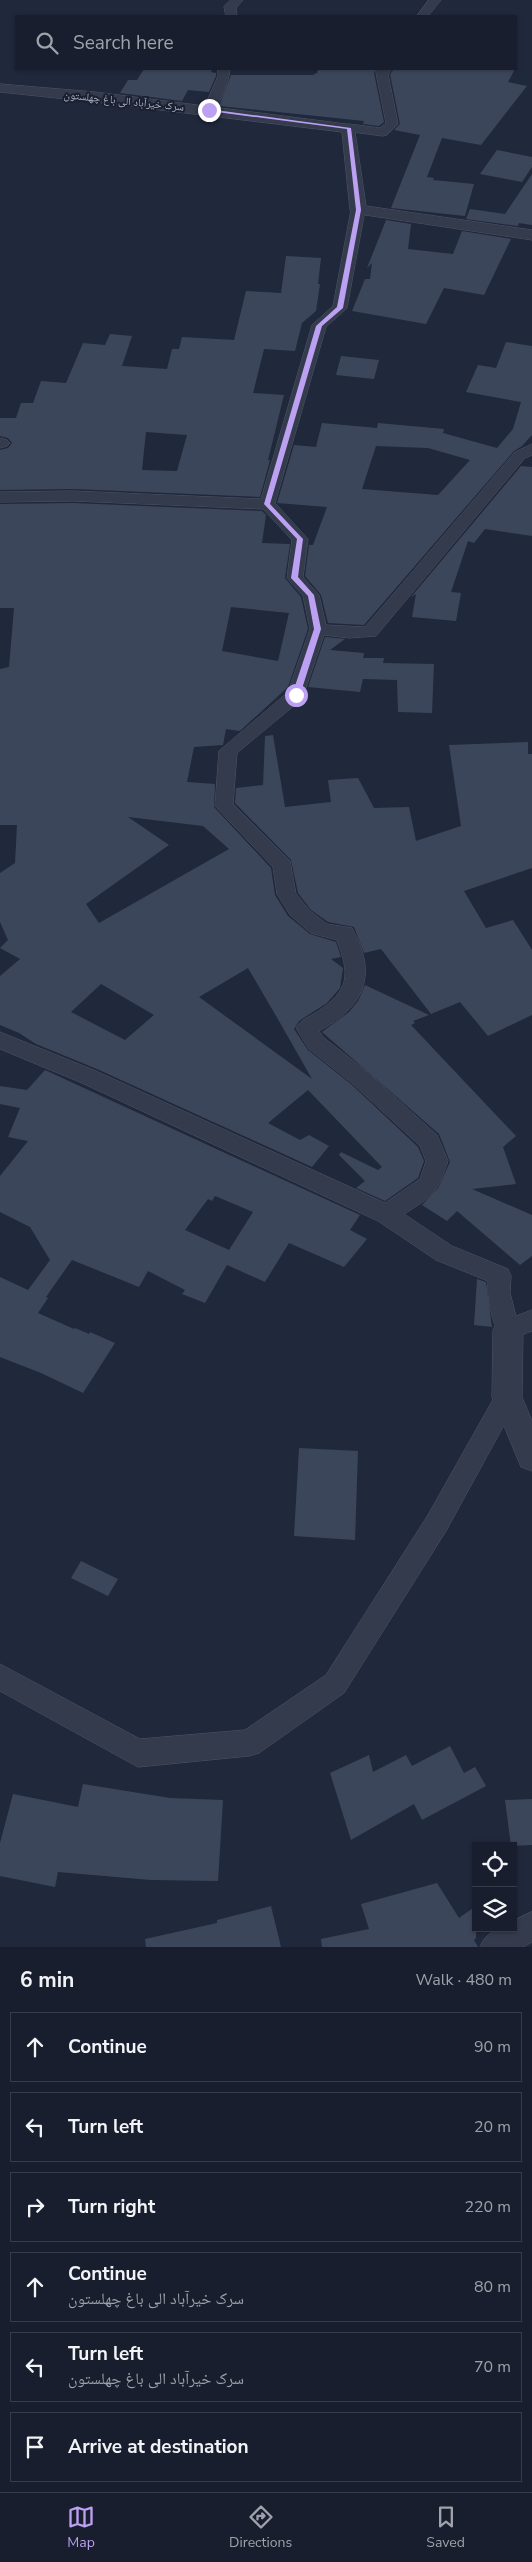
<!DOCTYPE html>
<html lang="en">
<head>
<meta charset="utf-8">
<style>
  body { margin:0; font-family:"Nunito Sans","Noto Naskh Arabic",sans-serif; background:#212735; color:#f1f3f6 }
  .controls { position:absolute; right:15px; bottom:15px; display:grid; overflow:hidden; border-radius:0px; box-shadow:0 1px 4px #0004 }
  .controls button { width:45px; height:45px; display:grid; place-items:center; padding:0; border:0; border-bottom:1px solid #363c49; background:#181e2d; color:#f1f3f6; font:25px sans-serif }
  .stop { position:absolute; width:15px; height:15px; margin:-11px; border:4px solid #bca0f2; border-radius:50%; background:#fff }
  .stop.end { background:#bca0f2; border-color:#fff; box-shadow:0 1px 5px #0008 }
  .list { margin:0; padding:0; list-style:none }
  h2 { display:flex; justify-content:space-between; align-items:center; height:65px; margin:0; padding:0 20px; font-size:21px }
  h2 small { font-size:16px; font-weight:400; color:#9fa2aa }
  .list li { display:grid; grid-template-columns:32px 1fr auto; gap:15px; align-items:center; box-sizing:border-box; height:70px; margin:0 10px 10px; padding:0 10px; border:1px solid #363c49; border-radius:0px }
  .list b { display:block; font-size:19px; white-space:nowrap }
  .list p { margin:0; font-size:16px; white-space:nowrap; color:#9fa2aa }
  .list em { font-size:16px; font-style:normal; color:#9fa2aa }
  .icon { flex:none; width:28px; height:28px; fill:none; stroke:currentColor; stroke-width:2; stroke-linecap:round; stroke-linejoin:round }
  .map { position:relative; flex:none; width:532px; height:1947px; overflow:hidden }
  .search { position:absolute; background:#181e2d; box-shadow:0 1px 4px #0004; left:15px; right:15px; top:15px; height:55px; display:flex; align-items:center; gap:12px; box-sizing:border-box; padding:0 18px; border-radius:0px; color:#9fa2aa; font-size:19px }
  .sheet { height:545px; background:#181e2d }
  nav { display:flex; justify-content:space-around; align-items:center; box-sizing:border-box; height:70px; border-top:1px solid #363c49; background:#181e2d; font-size:14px; color:#9fa2aa }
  nav a { display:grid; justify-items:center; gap:2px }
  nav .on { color:#bca0f2 }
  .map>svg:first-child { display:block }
</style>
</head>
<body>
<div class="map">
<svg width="532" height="1947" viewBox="0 0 532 1947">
  <rect width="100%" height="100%" fill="#20283c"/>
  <g fill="#3c465b" fill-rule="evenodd">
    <path d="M 144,69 L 212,69 L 211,72 L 216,73 L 216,76 L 209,92 L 188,90 L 182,101 L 120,93 L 128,80 L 137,80 Z"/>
    <path d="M 318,69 L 378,69 L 374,73 L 384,122 L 379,126 L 363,124 L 364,121 L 219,106 L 231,75 L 313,75 L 317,73 Z"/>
    <path d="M 394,69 L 515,69 L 508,82 L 527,86 L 481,145 L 442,138 L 427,177 L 434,178 L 433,180 L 474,184 L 465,216 L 391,208 L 420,135 L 394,130 L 400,124 L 390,74 Z"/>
    <path d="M 497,150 L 532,157 L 532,167 L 522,182 L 480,174 Z"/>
    <path d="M 532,174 L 532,225 L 519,223 L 518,226 L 466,219 L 470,209 L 505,214 Z"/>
    <path d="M 386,220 L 411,224 L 408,249 L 453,254 L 462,231 L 511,239 L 484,295 L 444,288 L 426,324 L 352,311 L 365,279 L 370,279 L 372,263 L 367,268 Z"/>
    <path d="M 286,256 L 321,258 L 318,284 L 320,284 L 316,311 L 302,323 L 295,351 L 264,349 L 253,393 L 284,395 L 268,460 L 270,460 L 260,497 L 73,489 L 0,490 L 0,450 L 8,448 L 12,443 L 8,438 L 0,436 L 0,418 L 16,418 L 21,403 L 33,403 L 41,381 L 66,383 L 83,343 L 105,345 L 110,334 L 132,336 L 122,366 L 167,369 L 172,349 L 179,349 L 182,337 L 234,340 L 246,291 L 281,293 ZM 146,432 L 187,435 L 177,471 L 142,470 Z"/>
    <path d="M 506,342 L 532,346 L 532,435 L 522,446 L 514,451 L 364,625 L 328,623 L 321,595 L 305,576 L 309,545 L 313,545 L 327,507 L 277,503 L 294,445 L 316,447 L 322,423 L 377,428 L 378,423 L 444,429 L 443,433 L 497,448 L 513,429 L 521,402 L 466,392 L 478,365 L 496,368 ZM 376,446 L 428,448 L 470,460 L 438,495 L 362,489 Z"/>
    <path d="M 341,356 L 379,360 L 374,379 L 336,375 Z"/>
    <path d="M 521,466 L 532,467 L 532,536 L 485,529 L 474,543 L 468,541 L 451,592 L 461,593 L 456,621 L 412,617 L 416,594 L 411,597 Z"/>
    <path d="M 73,503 L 262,511 L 266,515 L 262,543 L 290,544 L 285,578 L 301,597 L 308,629 L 288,687 L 240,731 L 226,729 L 223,745 L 194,747 L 187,782 L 215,784 L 214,807 L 271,868 L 275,895 L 288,916 L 310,934 L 336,942 L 341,957 L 331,959 L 343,968 L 340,988 L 327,1003 L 299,1021 L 294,1029 L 308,1050 L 351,1084 L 418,1147 L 424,1161 L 418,1178 L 385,1201 L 356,1188 L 365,1181 L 339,1155 L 341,1152 L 378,1170 L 382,1167 L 308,1090 L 268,1123 L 300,1140 L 309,1135 L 329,1146 L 312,1167 L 97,1069 L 36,1044 L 19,1033 L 0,1025 L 0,976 L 20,959 L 0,948 L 8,940 L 0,922 L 0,873 L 15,863 L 17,825 L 0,825 L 0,669 L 9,667 L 14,608 L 0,608 L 0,504 ZM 231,607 L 289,613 L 278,661 L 222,651 ZM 128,817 L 203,826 L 229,849 L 99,923 L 86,904 L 169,845 ZM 248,968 L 279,1021 L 312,1079 L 199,997 ZM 101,984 L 154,1015 L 125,1040 L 71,1012 Z"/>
    <path d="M 325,637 L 345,639 L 330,650 L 364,653 L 363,658 L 384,658 L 383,663 L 434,664 L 432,713 L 398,712 L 397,680 L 363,679 L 360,692 L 308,687 Z"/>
    <path d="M 273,735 L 285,807 L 331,802 L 328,780 L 358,778 L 374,808 L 409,807 L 416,841 L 461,826 L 449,745 L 528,742 L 528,754 L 532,754 L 532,868 L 464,891 L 486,928 L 513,920 L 532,950 L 532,1015 L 488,1036 L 460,1002 L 431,1014 L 381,949 L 364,953 L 354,927 L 328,922 L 311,910 L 298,893 L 291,860 L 235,803 L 236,788 L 263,785 L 265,736 Z"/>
    <path d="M 365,985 L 429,1015 L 413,1021 L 415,1023 L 411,1025 L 516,1136 L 503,1147 L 516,1184 L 472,1189 L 532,1215 L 532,1256 L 520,1265 L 457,1211 L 447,1221 L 422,1205 L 438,1188 L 450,1162 L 439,1134 L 322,1032 L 349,1012 L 358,1001 Z"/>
    <path d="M 45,1070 L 360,1215 L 350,1230 L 367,1239 L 344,1267 L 289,1243 L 265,1282 L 227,1265 L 205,1303 L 182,1294 L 185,1290 L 148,1271 L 139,1287 L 72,1260 L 46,1297 L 48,1298 L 38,1313 L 74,1329 L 75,1328 L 89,1334 L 90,1332 L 115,1343 L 83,1393 L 41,1373 L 0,1357 L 0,1277 L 28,1290 L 50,1260 L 30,1227 L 0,1212 L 0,1176 L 28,1141 L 8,1137 L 20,1108 L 0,1104 L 0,1086 L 27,1090 ZM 215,1196 L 253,1212 L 229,1250 L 185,1230 L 208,1199 L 212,1201 Z"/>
    <path d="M 477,1279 L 486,1282 L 492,1327 L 474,1325 Z"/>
    <path d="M 299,1448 L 358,1451 L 355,1540 L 294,1536 Z"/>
    <path d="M 81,1561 L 118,1579 L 108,1596 L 71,1578 Z"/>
    <path d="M 450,1746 L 464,1773 L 475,1767 L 486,1786 L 422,1820 L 414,1804 L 351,1840 L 330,1773 L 369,1755 L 373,1772 L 406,1755 L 412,1766 Z"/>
    <path d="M 83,1784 L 170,1798 L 223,1800 L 218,1881 L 151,1880 L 58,1872 L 55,1887 L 0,1876 L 0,1843 L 13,1794 L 78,1807 Z"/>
    <path d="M 532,1799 L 532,1845 L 511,1846 L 505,1800 Z"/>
    <path d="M 437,1883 L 459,1918 L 476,1906 L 476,1938 L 474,1940 L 478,1947 L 322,1947 L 321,1939 L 369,1929 L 361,1904 Z"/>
    <path d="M 271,1906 L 281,1947 L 146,1947 L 145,1939 L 217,1923 L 217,1920 Z"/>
  </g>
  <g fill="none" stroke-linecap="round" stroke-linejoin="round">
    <g stroke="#4f5566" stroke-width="1">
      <g id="minor">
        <path d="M 231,0 L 243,0 L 236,8 L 237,16 L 226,16 L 224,7 Z"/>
        <path d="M 429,0 L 441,0 L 428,16 L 417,16 Z"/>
        <path d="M 218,69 L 230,69 C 230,78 218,111 209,114 L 205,113 L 203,110 L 218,76 Z"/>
        <path d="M 380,69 L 392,69 L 388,74 L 398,124 L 387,135 L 383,136 L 345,131 L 343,128 L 345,125 L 349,124 L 380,128 L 386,123 L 376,73 Z"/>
        <path d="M 358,206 L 365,210 L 347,308 L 326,327 L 275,503 L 308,539 L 303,577 L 319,595 L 326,625 L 365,627 L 515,452 L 532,444 L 532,455 L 525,458 L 376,636 L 349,638 L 324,635 L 302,699 L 237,753 L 233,804 L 290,861 L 296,894 L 310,911 L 327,924 L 352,928 C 378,975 365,1006 319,1031 L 323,1037 L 366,1071 L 437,1135 L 448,1161 C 437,1193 433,1196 404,1214 L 452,1246 L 508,1269 L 511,1276 L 510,1293 L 516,1316 L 532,1310 L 532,1331 L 508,1340 L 500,1337 C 492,1321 487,1299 488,1281 L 436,1260 L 378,1221 L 82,1083 L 0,1049 L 0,1032 L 96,1071 L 385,1203 L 420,1179 L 426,1161 L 420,1146 L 352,1083 L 309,1049 L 296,1028 C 300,1020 309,1017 317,1012 C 350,990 350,975 337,940 L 311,933 L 290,915 L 277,894 L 273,867 L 215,806 L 219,751 L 288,692 L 310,629 L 303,596 L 287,578 L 292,540 L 263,509 L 73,501 L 0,502 L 0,492 L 73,491 L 261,499 L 312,325 L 333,306 L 351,210 Z"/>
        <path d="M 0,438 L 7,440 L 10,443 L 7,446 L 0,448 Z"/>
        <path d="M 507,1386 L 515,1389 L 519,1397 L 515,1405 L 446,1531 L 344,1693 L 259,1753 L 249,1756 L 138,1767 L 0,1691 L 0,1664 L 140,1739 L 245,1730 L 326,1675 L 428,1515 L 499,1389 Z"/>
        <path d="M 532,1912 L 532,1942 L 523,1947 L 480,1947 C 486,1932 497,1928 513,1928 L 513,1921 Z"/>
      </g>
    </g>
    <g stroke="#4f5566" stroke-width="1">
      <g id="tertiary">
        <path d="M 0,84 L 95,92 L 354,125 L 366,206 L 532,230 L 532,240 L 352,213 L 350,210 L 342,132 L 95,102 L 0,92 Z"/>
        <path d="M 508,1317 L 518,1321 L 523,1330 L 522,1397 L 532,1421 L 532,1471 L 521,1467 L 492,1397 L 493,1330 L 498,1321 Z"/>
      </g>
    </g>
    <use href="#minor" fill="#343b4c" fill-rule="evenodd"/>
    <use href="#tertiary" fill="#343b4c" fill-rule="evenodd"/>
  </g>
  <path fill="#bca0f2" d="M 208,109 L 351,128 L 361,210 L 343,308 L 322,326 L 270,504 L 303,539 L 298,577 L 314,595 L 321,629 L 300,695 L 296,697 L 292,695 L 314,629 L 308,596 L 291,578 L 297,539 L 264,504 L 316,326 L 337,307 L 356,210 L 347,129 L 209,111 Z"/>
  <g text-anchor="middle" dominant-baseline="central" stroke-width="4" stroke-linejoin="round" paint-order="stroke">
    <g font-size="11" fill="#afb5c8" stroke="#1a2030">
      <text transform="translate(124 101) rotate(6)">سرک خیرآباد الی باغ چهلستون</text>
    </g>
  </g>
</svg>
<div class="controls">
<button><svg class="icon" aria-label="locate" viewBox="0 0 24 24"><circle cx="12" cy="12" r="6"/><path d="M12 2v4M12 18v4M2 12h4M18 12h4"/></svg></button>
<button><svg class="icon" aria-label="layers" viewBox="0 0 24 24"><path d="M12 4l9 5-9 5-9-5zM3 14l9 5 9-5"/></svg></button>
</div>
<div class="stop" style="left:296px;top:695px"></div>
<div class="stop end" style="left:209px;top:110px"></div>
<div class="search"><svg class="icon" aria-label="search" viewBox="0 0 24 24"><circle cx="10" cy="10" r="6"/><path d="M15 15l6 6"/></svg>Search here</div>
</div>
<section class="sheet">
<h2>6 min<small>Walk · 480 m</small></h2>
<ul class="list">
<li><svg class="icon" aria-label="ahead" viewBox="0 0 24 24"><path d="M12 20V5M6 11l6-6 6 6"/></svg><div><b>Continue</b></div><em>90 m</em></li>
<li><svg class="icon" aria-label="left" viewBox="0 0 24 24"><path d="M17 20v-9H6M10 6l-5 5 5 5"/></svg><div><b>Turn left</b></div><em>20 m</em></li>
<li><svg class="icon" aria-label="right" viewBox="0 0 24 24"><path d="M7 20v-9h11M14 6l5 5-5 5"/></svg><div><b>Turn right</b></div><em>220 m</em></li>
<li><svg class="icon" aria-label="ahead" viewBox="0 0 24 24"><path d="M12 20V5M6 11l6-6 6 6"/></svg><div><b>Continue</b><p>سرک خیرآباد الی باغ چهلستون</p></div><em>80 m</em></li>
<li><svg class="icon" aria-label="left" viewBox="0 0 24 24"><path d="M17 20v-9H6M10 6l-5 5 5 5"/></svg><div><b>Turn left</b><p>سرک خیرآباد الی باغ چهلستون</p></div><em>70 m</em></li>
<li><svg class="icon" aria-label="arrive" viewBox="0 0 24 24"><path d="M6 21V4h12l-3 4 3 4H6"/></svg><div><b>Arrive at destination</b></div></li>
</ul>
</section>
<nav>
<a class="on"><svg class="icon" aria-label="map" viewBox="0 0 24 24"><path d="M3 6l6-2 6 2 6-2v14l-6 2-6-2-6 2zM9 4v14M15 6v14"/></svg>Map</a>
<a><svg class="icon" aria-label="directions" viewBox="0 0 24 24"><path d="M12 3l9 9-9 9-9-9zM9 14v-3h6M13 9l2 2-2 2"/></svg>Directions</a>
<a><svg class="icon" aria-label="saved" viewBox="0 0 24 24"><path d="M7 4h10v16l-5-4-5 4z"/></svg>Saved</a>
</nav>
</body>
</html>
